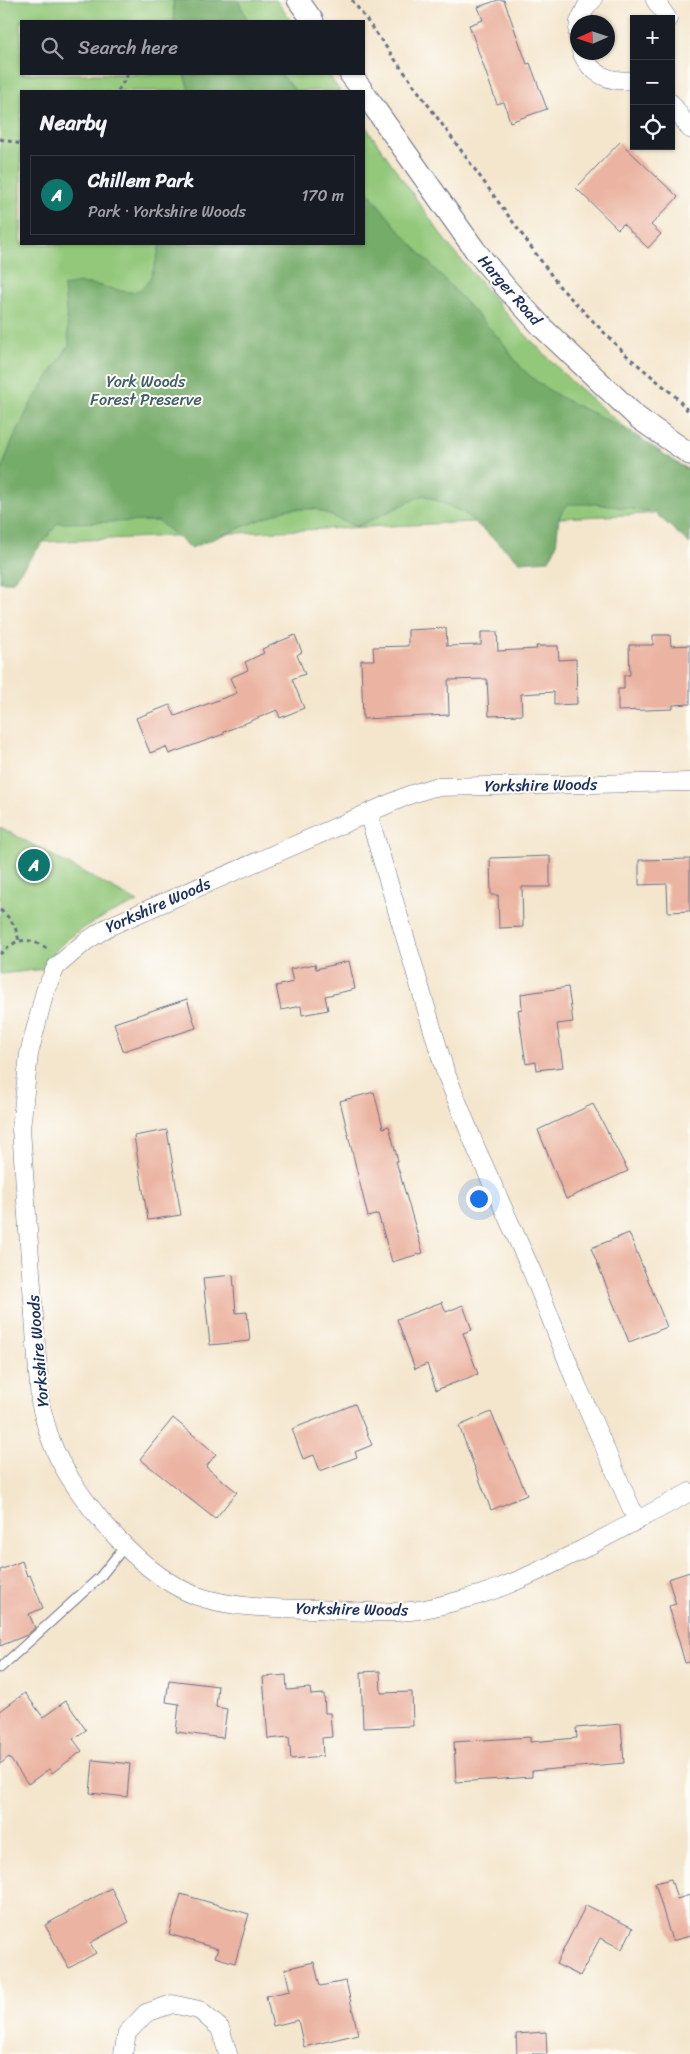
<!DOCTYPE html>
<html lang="en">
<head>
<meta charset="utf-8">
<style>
  body { margin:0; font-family:Sriracha,sans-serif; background:#242831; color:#f1f3f6 }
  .controls { position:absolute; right:15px; top:15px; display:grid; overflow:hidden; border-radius:0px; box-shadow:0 1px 4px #0004 }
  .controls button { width:45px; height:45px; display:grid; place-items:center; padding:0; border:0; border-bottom:1px solid #363941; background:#171b24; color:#f1f3f6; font:25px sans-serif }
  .compass { position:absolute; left:570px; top:15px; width:45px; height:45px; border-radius:50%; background:#171b24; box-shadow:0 1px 4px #0004; rotate:267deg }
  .you { position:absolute; left:478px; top:1198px; width:18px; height:18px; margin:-12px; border:4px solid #fff; border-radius:50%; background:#1a73e8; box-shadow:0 0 0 8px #1a73e833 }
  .badge { display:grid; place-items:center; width:32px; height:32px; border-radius:50%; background:#0f766e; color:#fff; font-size:16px; font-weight:700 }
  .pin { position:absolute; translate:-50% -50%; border:2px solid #fff; box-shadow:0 1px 5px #0006 }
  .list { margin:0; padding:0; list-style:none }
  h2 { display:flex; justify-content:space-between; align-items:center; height:65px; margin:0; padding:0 20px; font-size:21px }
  h2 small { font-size:16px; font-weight:400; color:#9ea1a6 }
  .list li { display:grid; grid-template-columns:32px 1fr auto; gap:15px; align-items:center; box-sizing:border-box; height:80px; margin:0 10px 10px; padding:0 10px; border:1px solid #363941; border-radius:0px }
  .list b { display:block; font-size:19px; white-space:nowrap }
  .list p { margin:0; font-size:16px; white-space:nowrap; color:#9ea1a6 }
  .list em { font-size:16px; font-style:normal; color:#9ea1a6 }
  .icon { flex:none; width:28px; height:28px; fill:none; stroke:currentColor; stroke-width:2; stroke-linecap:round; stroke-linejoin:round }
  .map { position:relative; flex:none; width:690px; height:2054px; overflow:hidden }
  .search { position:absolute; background:#171b24; box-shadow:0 1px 4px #0004; left:20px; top:20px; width:345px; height:55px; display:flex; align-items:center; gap:12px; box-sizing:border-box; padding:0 18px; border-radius:0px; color:#9ea1a6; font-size:19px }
  .panel { position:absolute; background:#171b24; box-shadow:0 1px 4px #0004; left:20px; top:90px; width:345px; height:155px; border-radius:0px }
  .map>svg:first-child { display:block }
</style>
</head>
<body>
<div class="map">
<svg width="690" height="2054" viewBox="0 0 690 2054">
  <rect width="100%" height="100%" fill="#fdfcf7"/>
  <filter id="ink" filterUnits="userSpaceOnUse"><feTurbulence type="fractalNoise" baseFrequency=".02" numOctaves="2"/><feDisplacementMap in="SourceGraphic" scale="10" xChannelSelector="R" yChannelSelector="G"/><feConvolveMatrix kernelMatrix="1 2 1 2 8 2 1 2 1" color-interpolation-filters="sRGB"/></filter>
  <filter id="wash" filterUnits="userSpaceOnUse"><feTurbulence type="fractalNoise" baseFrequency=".0096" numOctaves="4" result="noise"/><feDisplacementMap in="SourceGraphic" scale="20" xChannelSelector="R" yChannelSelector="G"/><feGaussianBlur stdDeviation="1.12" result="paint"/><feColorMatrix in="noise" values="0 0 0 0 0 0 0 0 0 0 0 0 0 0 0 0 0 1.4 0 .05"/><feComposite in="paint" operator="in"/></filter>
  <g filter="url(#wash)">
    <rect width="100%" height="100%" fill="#f4e6cd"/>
    <g fill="#93c87a" stroke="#577c6c">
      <path d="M 0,0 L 276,0 L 291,21 L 21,21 L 21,74 L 328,74 L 340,91 L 21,91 L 21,244 L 364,244 L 364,124 L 447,243 L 516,325 L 573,383 L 631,433 L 690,471 L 690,512 L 0,544 Z"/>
      <path d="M 0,827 L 138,902 C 114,911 74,930 57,949 C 52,955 49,962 45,969 L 0,974 Z"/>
    </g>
    <g fill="#76ac6a" stroke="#486e64">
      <path d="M 173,0 L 238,0 L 248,21 L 174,21 Z"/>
      <path d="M 184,74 L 281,74 L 296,91 L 189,91 Z"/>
      <path d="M 364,187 L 398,229 L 505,345 C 533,395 586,406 632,433 C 652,445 670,460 690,471 L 690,544 L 654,512 L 596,504 L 568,504 L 559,517 L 556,546 L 549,560 L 520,562 L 464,513 L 424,495 L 356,527 L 316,509 L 287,509 L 191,548 L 158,521 L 58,523 L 12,582 L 0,582 L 0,474 L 11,444 L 31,403 L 69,345 L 64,286 C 117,272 144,329 160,244 L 364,244 Z"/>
    </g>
    <g id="blocks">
      <g fill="#ebb4a2">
        <path d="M 498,0 L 504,0 L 527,64 L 530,63 L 547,109 L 510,122 L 504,102 L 497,104 L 469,25 L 483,20 L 478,7 Z"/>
        <path d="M 620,142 L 678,197 L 651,225 L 661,234 L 648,248 L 623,224 L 618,229 L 576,188 Z"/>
        <path d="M 446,628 L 447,646 L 481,645 L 481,632 L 497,632 L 498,651 L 537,649 L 536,646 L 558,646 L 559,660 L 576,659 L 577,704 L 554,705 L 554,692 L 521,694 L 522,715 L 489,716 L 487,679 L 448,680 L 449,715 L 363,719 L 361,660 L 374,660 L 373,647 L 408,646 L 408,630 Z"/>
        <path d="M 295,635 L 302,652 L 297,655 L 305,674 L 292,679 L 304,708 L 280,718 L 277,710 L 224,732 L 224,734 L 169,754 L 166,747 L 150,753 L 136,718 L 170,705 L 175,716 L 237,693 L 230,678 L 248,670 L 245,662 L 264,653 L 262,649 Z"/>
        <path d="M 653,635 L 670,635 L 671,646 L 690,645 L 690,704 L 673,705 L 673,709 L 618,711 L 618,689 L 624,689 L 624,675 L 630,675 L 629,645 L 653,645 Z"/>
        <path d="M 550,856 L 550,887 L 522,887 L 523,927 L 499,928 L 498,895 L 491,895 L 490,858 Z"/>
        <path d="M 690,859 L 690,911 L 668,912 L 667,884 L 639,885 L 639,860 Z"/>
        <path d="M 349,961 L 355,989 L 325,996 L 328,1010 L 302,1015 L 301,1006 L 281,1010 L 276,986 L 293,982 L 290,969 L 315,964 L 316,969 Z"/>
        <path d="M 568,987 L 573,1022 L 557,1024 L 563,1067 L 537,1070 L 536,1062 L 526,1064 L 518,1010 L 522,1009 L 521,994 Z"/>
        <path d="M 187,999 L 196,1028 L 123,1051 L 114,1023 Z"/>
        <path d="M 374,1092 L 383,1128 L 389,1126 L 398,1161 L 396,1161 L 423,1253 L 392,1262 L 378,1214 L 368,1217 L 340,1101 Z"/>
        <path d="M 593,1104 L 628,1171 L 566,1199 L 538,1130 Z"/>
        <path d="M 167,1130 L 181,1215 L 148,1220 L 134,1136 Z"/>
        <path d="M 629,1233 L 667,1327 L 629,1342 L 591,1248 Z"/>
        <path d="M 233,1275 L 236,1313 L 247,1312 L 250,1341 L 210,1345 L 203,1278 Z"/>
        <path d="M 442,1302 L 446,1312 L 463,1305 L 472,1330 L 463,1333 L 478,1374 L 436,1390 L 427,1364 L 415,1369 L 397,1319 Z"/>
        <path d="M 355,1404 L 372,1445 L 355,1452 L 357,1457 L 320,1471 L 314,1455 L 303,1459 L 292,1429 Z"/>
        <path d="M 491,1412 L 527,1495 L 491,1510 L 459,1426 Z"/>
        <path d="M 173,1418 L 216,1454 L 206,1467 L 237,1492 L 215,1519 L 140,1459 Z"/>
        <path d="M 22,1561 L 27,1576 L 30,1575 L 43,1608 L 29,1614 L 35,1628 L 27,1635 L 0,1646 L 0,1570 Z"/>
        <path d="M 690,1572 L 690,1662 L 685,1663 L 669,1606 L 676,1604 L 668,1579 Z"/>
        <path d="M 380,1671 L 381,1693 L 412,1692 L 413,1726 L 363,1728 L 361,1672 Z"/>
        <path d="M 286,1675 L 287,1690 L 310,1688 L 311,1695 L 324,1694 L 325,1713 L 330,1713 L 332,1737 L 322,1738 L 323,1756 L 291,1759 L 289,1737 L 268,1739 L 263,1677 Z"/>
        <path d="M 169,1680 L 218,1686 L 216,1707 L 227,1709 L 223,1738 L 176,1732 L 179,1704 L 166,1702 Z"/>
        <path d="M 25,1693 L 43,1717 L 66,1701 L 86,1730 L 73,1739 L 82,1751 L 52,1773 L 49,1769 L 28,1784 L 9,1757 L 0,1764 L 0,1711 Z"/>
        <path d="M 621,1724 L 624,1763 L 532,1771 L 532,1777 L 456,1782 L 454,1742 L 530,1737 L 530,1742 L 577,1738 L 576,1728 Z"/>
        <path d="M 93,1760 L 130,1764 L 127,1797 L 90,1793 Z"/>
        <path d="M 671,1879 L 677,1899 L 690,1895 L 690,1936 L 672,1941 L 655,1883 Z"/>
        <path d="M 111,1888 L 129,1922 L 90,1943 L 96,1953 L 69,1968 L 45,1925 Z"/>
        <path d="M 181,1894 L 249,1914 L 235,1963 L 215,1957 L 218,1949 L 169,1934 Z"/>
        <path d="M 586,1905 L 633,1928 L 622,1949 L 600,1938 L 580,1976 L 556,1964 Z"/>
        <path d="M 314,1962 L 320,1986 L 346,1981 L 358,2034 L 304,2047 L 298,2020 L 273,2026 L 266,1996 L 290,1991 L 285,1969 Z"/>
        <path d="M 546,2032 L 547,2054 L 517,2054 L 516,2034 Z"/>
      </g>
    </g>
  </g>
  <g filter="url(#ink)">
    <use href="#blocks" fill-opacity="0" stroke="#676f85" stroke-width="1"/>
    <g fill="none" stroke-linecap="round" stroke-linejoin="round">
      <g stroke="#676f85" stroke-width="11">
        <path id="service" d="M 0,1668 L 100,1577 L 125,1546"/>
      </g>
      <g stroke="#676f85" stroke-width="19">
        <g id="minor">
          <path d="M 655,0 L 668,19"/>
          <path d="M 579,22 L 587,5 L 593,0"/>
          <path d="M 578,29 L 578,39"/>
          <path d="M 581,52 C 591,75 611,83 634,80"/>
          <path d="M 671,103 L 690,129"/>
          <path d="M 690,782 L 434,787 L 409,795 L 108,927 L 85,942 L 56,967 L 45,991 L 29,1054 L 21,1129 L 40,1402 C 45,1422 50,1442 60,1461 C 86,1509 144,1577 197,1596 C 235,1609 277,1608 317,1609 C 348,1611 380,1614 411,1611 C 433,1609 457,1601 479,1595 C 514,1584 547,1567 579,1551 C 616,1532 653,1512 690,1492"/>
          <path d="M 368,813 L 445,1071 L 476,1148 L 533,1274 L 577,1385 L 637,1521"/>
          <path d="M 123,2054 L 127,2033 L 146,2013 L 172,2004 L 199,2010 L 220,2028 L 228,2054"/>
        </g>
      </g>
      <g stroke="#676f85" stroke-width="23">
        <g id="tertiary">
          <path d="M 298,0 L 313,21"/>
          <path d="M 350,74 L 363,91"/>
          <path d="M 364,93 L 475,250 L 507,289 L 544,329 L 638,418 L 690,454"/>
        </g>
      </g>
      <g stroke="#676f85" stroke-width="3" stroke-dasharray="4 4" stroke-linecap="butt">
        <path d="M 352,0 L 560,287 L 625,354 L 675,396 L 690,413"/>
        <path d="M 118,91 L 128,74"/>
        <path d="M 0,139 L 21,144"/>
        <path d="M 0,910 C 12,919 16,927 19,941"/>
        <path d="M 0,954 C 5,951 8,947 13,944 C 25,936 39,943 49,950"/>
      </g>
      <use href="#service" stroke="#fff" stroke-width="9"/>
      <use href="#minor" stroke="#fff" stroke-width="18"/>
      <use href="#tertiary" stroke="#fff" stroke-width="21"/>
    </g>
  </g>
  <g text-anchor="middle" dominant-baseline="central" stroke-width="4" stroke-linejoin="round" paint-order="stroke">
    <g font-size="16" fill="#1b2f5e" stroke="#fdfcf7">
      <text transform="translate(510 290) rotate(49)">Harger Road</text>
      <text transform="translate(541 785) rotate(-1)">Yorkshire Woods</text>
      <text transform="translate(158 905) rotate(-24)">Yorkshire Woods</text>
      <text transform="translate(38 1351) rotate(-95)">Yorkshire Woods</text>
      <text transform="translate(352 1609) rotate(1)">Yorkshire Woods</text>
    </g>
    <g font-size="16" fill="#3f5d66" stroke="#fdfcf7">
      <text x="146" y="381">York Woods<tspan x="146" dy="18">Forest Preserve</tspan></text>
    </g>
  </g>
</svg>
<div class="controls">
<button>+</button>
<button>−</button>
<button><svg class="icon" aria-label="locate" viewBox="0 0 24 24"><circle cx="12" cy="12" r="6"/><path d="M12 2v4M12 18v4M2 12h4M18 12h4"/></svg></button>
</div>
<svg class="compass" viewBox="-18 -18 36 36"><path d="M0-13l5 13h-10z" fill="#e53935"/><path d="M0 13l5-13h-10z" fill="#9ea1a6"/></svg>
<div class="you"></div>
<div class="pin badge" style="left:34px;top:865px">A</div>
<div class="search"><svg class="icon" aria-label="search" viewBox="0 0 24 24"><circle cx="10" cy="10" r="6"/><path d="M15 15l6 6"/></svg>Search here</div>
<section class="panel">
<h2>Nearby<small></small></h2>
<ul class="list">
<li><span class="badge">A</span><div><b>Chillem Park</b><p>Park · Yorkshire Woods</p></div><em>170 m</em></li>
</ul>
</section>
</div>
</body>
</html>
